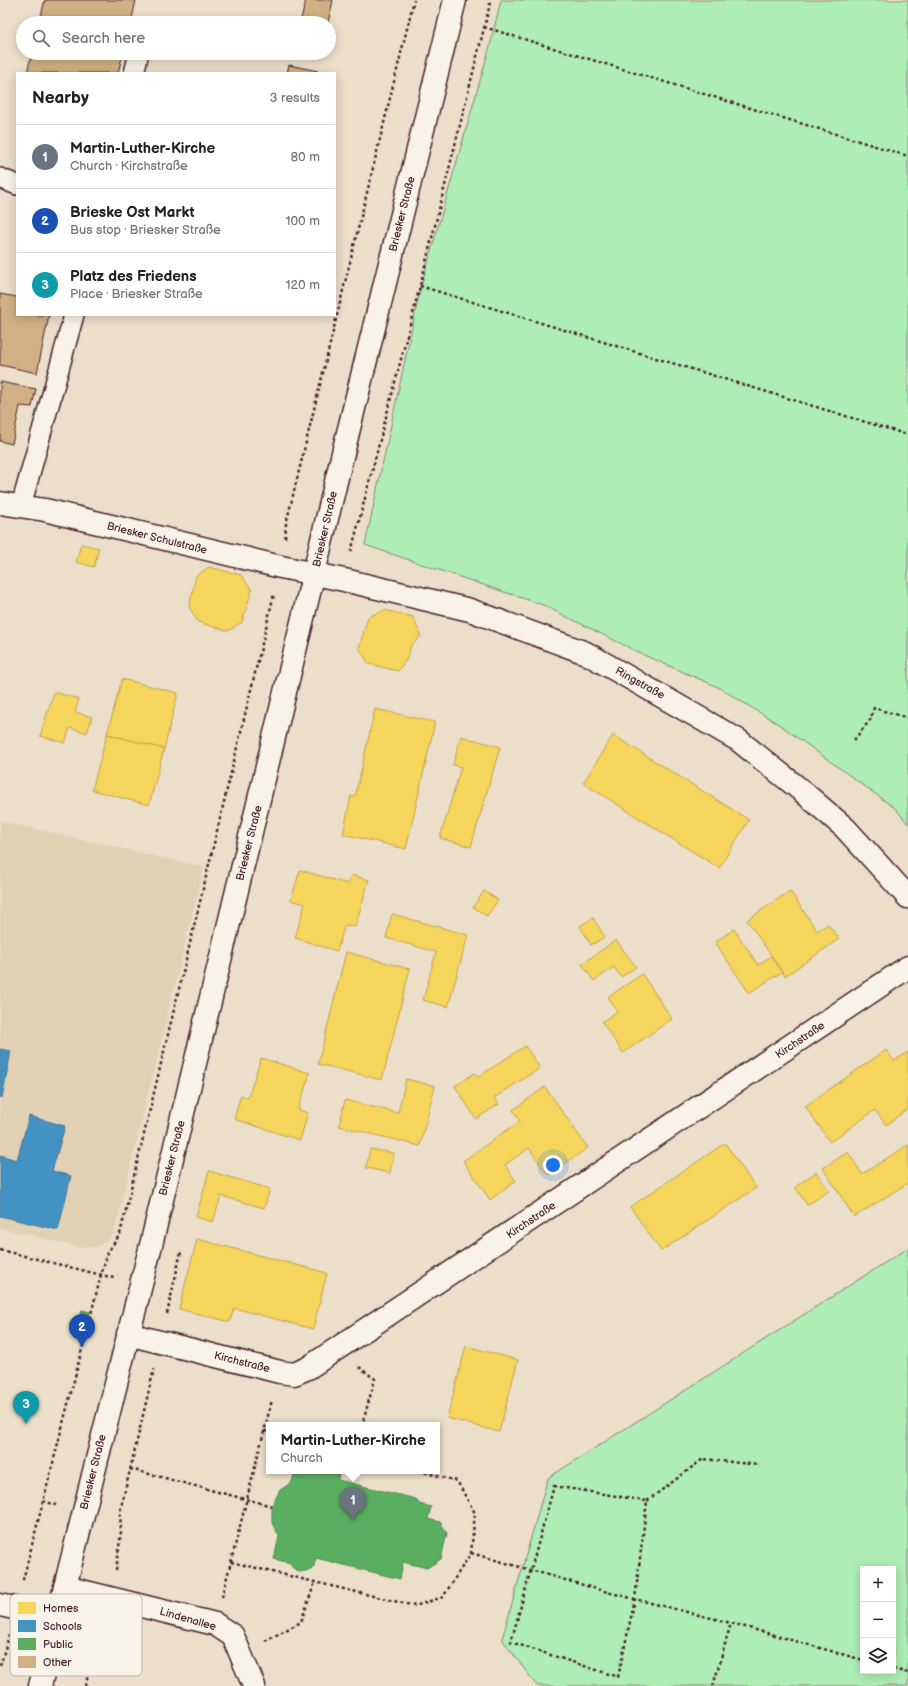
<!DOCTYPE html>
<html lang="en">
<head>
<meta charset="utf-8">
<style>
  body { margin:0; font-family:"Balsamiq Sans",sans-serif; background:#f6f6f6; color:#222 }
  .controls { position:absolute; right:12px; bottom:12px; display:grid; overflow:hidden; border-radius:0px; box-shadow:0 2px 10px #0003 }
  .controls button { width:36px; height:36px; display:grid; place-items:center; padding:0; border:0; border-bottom:1px solid #e0e0e0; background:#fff; color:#222; font:20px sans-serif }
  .you { position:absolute; left:553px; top:1165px; width:14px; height:14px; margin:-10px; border:3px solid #fff; border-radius:50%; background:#1a73e8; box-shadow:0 0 0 6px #1a73e833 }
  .badge { display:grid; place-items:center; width:26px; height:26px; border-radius:50%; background:#b45309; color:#fff; font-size:13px; font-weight:700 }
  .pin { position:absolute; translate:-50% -33px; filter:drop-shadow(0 1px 2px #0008) }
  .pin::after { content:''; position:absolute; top:21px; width:14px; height:12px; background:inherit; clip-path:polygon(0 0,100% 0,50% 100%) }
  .popup { position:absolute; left:266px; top:1422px; width:174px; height:52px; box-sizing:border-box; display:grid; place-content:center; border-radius:0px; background:#fff; filter:drop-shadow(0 1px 3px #0005); font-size:13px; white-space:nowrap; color:#767676 }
  .popup b { font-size:15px; color:#222 }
  .popup::after { content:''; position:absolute; left:50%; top:100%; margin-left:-8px; border:8px solid transparent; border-top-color:#fff }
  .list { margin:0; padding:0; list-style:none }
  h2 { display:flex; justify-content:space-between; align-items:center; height:52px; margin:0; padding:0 16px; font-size:17px }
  h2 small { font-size:13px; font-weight:400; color:#767676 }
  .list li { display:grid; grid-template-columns:26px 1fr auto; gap:12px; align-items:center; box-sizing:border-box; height:64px; padding:0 16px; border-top:1px solid #e0e0e0 }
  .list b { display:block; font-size:15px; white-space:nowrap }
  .list p { margin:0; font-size:13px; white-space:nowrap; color:#767676 }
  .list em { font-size:13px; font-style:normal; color:#767676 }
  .icon { flex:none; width:22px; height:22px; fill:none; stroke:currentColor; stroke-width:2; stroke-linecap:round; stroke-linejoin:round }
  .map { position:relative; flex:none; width:908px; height:1686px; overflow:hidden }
  .search { position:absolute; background:#fff; box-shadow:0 2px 10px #0003; left:16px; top:16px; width:320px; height:44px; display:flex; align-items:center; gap:10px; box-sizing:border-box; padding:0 14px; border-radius:22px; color:#767676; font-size:15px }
  .panel { position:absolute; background:#fff; box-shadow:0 2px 10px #0003; left:16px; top:72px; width:320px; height:244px; border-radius:0px }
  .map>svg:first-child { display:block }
</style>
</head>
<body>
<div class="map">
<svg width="908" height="1686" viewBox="0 0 908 1686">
  <rect width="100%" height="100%" fill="#ebdfca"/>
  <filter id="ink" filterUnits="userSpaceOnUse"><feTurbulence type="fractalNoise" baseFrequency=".025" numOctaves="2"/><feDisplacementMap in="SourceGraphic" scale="8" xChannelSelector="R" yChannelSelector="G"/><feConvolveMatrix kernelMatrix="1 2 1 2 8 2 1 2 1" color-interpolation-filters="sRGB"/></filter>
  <g filter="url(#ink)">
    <path fill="#e3d1b5" d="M 0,821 L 204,867 L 114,1233 L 107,1241 L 96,1247 L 78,1247 L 0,1228 Z"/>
    <g fill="#aeeeb6" stroke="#7c8670" fill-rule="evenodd">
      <path d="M 501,0 L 908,0 L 908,824 L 896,809 L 780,725 L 718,687 L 646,656 L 543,605 L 365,545 L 421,286 L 490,46 Z"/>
      <path d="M 908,1248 L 908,1686 L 537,1686 L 502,1639 L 548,1478 ZM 863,1569 L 893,1569 L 893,1671 L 863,1671 Z"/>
    </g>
    <g fill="#f6d55c" stroke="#c29e4d">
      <path d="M 81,544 L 99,548 L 94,567 L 76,562 Z"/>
      <path d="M 209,567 L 241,575 L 252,590 L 242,622 L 228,631 L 198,622 L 189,607 L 196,576 Z"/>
      <path d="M 385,610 L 413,617 L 421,636 L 411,646 L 406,660 L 398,671 L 369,664 L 359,648 L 368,617 Z"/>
      <path d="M 122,679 L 178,693 L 164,749 L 107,734 Z"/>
      <path d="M 54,692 L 79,699 L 75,712 L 92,717 L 87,733 L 70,728 L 65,743 L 40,736 Z"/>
      <path d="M 375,709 L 435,722 L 406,849 L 343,834 L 351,796 L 355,797 Z"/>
      <path d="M 107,734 L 164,749 L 149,805 L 92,790 Z"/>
      <path d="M 613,735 L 749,820 L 719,868 L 583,783 Z"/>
      <path d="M 461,736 L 500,747 L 471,847 L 440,838 L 461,767 L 453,765 Z"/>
      <path d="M 300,870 L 348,884 L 351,875 L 369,880 L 355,927 L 345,925 L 337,951 L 295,938 L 305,904 L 291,900 Z"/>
      <path d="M 484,891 L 498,900 L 487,916 L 473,907 Z"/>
      <path d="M 790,891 L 817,931 L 828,924 L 839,939 L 785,976 L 747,920 Z"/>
      <path d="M 392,914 L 468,935 L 448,1007 L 423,1000 L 436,952 L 386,938 Z"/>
      <path d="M 593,918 L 605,937 L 591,945 L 580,926 Z"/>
      <path d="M 734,929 L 758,965 L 771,956 L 782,972 L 749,993 L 715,942 Z"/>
      <path d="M 616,940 L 636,967 L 621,977 L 614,967 L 594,981 L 582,964 Z"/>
      <path d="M 346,952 L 410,969 L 382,1080 L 318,1064 Z"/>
      <path d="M 642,974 L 672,1019 L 623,1053 L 602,1022 L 617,1011 L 608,997 Z"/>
      <path d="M 525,1046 L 540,1068 L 494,1098 L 499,1104 L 476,1119 L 455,1086 L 475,1073 L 478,1077 Z"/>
      <path d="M 886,1050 L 894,1061 L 908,1052 L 908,1109 L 886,1125 L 875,1110 L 830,1142 L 805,1106 Z"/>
      <path d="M 261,1058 L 310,1073 L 298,1110 L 308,1113 L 300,1140 L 234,1119 L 241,1095 L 248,1098 Z"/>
      <path d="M 406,1079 L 435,1086 L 420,1146 L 339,1126 L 345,1100 L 398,1113 Z"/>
      <path d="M 545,1087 L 588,1148 L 548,1175 L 529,1148 L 505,1165 L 516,1181 L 490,1200 L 463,1161 L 520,1121 L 513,1110 Z"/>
      <path d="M 725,1143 L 756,1188 L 661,1251 L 630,1207 Z"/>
      <path d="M 908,1145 L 908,1183 L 854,1217 L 823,1168 L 848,1152 L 862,1174 Z"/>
      <path d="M 370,1149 L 394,1153 L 390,1173 L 366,1168 Z"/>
      <path d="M 209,1171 L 270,1189 L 264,1208 L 221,1196 L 213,1222 L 196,1217 Z"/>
      <path d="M 816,1172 L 829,1191 L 807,1205 L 795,1187 Z"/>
      <path d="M 197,1239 L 327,1273 L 313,1329 L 234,1308 L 230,1322 L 179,1309 Z"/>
      <path d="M 466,1346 L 518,1360 L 499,1432 L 447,1418 Z"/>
    </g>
    <g fill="#4393c3" stroke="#457095">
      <path d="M 0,1049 L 11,1051 L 2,1098 L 0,1097 Z"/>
      <path d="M 29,1116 L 65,1126 L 52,1171 L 71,1176 L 58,1230 L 0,1216 L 0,1155 L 17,1160 Z"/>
    </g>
    <g fill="#5aae61" stroke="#558351">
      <path d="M 82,1310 L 90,1312 L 83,1339 L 75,1337 Z"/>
      <path d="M 295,1471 L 339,1471 L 338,1480 L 416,1499 L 419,1504 L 431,1507 L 428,1519 L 440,1522 L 447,1533 L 441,1559 L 427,1568 L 403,1562 L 400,1579 L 316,1558 L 314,1566 L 311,1570 L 299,1572 L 292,1567 L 290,1563 L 274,1559 L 279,1536 L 272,1523 L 272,1506 L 280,1490 L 292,1482 Z"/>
    </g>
    <g fill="#d0b084" stroke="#4a1f2b">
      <path d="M 45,0 L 136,0 L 131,23 L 39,23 Z"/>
      <path d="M 306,0 L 333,0 L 328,23 L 300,23 Z"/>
      <path d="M 32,53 L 123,53 L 118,73 L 27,73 Z"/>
      <path d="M 289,65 L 318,71 L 317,73 L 287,73 Z"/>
      <path d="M 0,294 L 17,297 L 17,315 L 49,315 L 37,373 L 0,365 Z"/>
      <path d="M 0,382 L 36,389 L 32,407 L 20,406 L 12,444 L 0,441 Z"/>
    </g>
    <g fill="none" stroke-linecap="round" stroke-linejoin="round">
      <g stroke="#4a1f2b" stroke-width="22">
        <g id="service">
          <path d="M 134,73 L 138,57"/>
          <path d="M 0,178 L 17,185"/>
          <path d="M 21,506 L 74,315"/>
        </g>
      </g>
      <g stroke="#4a1f2b" stroke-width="25">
        <g id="minor">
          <path d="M 0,503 L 45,510 L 281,567 L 344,580 L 470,610 L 586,653 L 738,740 L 802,791 L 845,828 L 908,897"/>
          <path d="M 128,1334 L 280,1372 L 294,1374 L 308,1368 L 908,967"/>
          <path d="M 65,1587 L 215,1624 L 233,1636 L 254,1686"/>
          <path d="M 0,1605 L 57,1617"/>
        </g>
      </g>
      <g stroke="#4a1f2b" stroke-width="25">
        <path id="secondary" d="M 40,1686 L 152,1241 L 341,461 L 455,0"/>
      </g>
      <g stroke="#4a1f2b" stroke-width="2.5" stroke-dasharray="3 3" stroke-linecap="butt">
        <path d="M 484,27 L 908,156"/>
        <path d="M 420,286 L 908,435"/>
        <path d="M 285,538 L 286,524 L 414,0"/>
        <path d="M 351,552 L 420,286 L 491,0"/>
        <path d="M 854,740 L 870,720 L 874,708 L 908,718"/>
        <path d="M 0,1250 L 114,1278"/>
        <path d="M 167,1314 L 181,1252"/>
        <path d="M 359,1367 L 375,1379 L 362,1425"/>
        <path d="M 264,1431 L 269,1432"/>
        <path d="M 130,1469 L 272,1506"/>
        <path d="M 554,1486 L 647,1501 L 635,1599 L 618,1677 L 511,1642 Z"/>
        <path d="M 43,1501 L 56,1505"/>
        <path d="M 647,1501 L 703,1459 L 759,1465"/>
        <path d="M 471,1553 L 611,1593 L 731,1623 L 863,1660"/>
        <path d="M 231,1562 L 415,1606 L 443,1597 L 471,1553 L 475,1513 L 457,1481 L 419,1471"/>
        <path d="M 116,1570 L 121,1532 L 120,1512 L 154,1369"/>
        <path d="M 23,1580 L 101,1275 L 108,1252 L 120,1234 L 274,594"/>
        <path d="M 222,1597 L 272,1400"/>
        <path d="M 265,1641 L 301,1622 L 315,1582"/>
        <path d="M 0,1666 L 9,1635"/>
        <path d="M 893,1669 L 908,1673"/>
        <path d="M 85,1686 L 103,1625"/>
        <path d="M 713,1686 L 731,1623"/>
      </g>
      <use href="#service" stroke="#f7f3e8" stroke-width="19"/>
      <use href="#minor" stroke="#f7f3e8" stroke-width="22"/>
      <use href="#secondary" stroke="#f7f3e8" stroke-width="22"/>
    </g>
  </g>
  <g text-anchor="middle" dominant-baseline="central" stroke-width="4" stroke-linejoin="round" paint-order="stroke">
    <g font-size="11" fill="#4a1f2b" stroke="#f7f3e8">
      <text transform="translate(402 214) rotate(-76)">Briesker Straße</text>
      <text transform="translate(325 529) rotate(-77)">Briesker Straße</text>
      <text transform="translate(157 538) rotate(14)">Briesker Schulstraße</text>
      <text transform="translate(640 683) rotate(29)">Ringstraße</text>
      <text transform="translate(249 843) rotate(-76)">Briesker Straße</text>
      <text transform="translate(800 1040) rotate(-34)">Kirchstraße</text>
      <text transform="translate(172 1158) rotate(-76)">Briesker Straße</text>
      <text transform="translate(531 1220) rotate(-34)">Kirchstraße</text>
      <text transform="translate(242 1362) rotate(14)">Kirchstraße</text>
      <text transform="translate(93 1472) rotate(-76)">Briesker Straße</text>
      <text transform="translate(188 1619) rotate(16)">Lindenallee</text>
    </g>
  </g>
  <rect x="10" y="1594" width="132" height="82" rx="6" fill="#f7f3e8" stroke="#c3b3af" stroke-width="1"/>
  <rect x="18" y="1602" width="18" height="12" fill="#f6d55c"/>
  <rect x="18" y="1620" width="18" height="12" fill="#4393c3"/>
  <rect x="18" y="1638" width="18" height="12" fill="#5aae61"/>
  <rect x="18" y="1656" width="18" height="12" fill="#d0b084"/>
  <g font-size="11" fill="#4a1f2b">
    <text x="43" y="1612">Homes</text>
    <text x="43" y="1630">Schools</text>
    <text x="43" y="1648">Public</text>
    <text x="43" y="1666">Other</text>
  </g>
</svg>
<div class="controls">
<button>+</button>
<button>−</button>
<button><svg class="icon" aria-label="layers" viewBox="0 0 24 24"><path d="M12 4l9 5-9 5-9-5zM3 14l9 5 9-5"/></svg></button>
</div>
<div class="you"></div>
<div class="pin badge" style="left:353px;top:1520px;background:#6b7280">1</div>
<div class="popup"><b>Martin-Luther-Kirche</b>Church</div>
<div class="pin badge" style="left:82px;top:1347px;background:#1a4fb4">2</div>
<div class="pin badge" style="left:26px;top:1424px;background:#0f9aa8">3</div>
<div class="search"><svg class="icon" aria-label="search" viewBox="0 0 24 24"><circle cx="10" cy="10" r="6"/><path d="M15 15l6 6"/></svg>Search here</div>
<section class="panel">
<h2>Nearby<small>3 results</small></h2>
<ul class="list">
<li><span class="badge" style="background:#6b7280">1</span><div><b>Martin-Luther-Kirche</b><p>Church · Kirchstraße</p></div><em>80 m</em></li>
<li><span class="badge" style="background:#1a4fb4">2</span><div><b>Brieske Ost Markt</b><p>Bus stop · Briesker Straße</p></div><em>100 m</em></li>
<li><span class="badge" style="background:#0f9aa8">3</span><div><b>Platz des Friedens</b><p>Place · Briesker Straße</p></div><em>120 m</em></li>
</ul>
</section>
</div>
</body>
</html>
